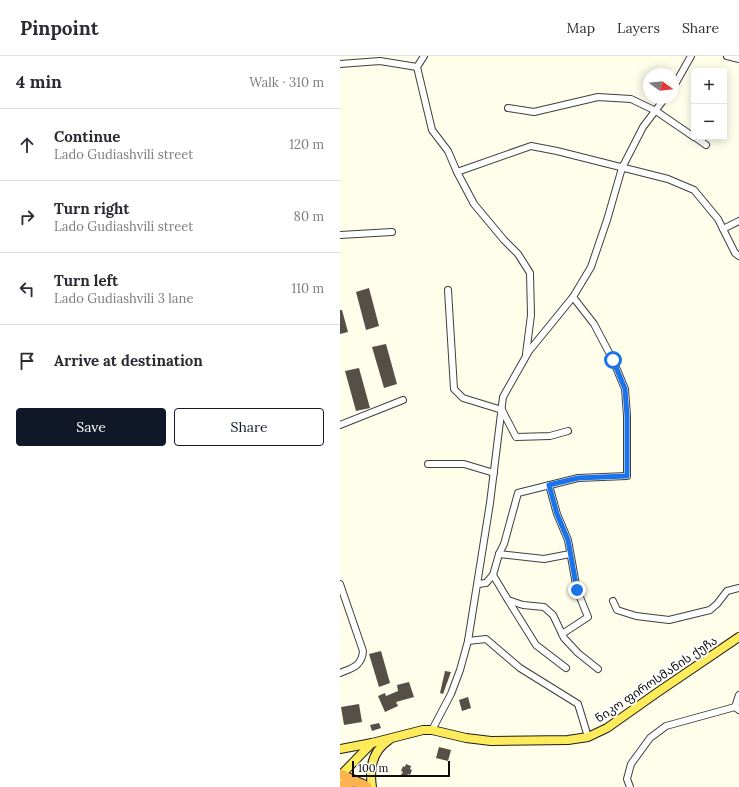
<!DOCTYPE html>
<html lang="en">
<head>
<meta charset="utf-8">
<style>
  body { margin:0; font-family:Lora,"Noto Sans Georgian",serif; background:#f7f7f7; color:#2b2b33 }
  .controls { position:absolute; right:12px; top:12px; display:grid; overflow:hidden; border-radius:4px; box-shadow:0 2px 10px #0003 }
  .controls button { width:36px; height:36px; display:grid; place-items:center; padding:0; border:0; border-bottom:1px solid #e1e1e2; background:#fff; color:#2b2b33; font:20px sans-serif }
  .compass { position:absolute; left:303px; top:12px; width:36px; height:36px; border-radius:50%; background:#fff; box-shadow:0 2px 10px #0003; rotate:105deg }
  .scale { position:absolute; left:12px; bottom:10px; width:98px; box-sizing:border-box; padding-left:4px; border:2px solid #0c0c0c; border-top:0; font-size:11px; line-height:14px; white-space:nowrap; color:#0c0c0c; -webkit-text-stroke:3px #fff; paint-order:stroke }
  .stop { position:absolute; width:12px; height:12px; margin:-9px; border:3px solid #1a73e8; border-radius:50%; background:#fff }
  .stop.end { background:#1a73e8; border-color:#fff; box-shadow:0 1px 4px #0008 }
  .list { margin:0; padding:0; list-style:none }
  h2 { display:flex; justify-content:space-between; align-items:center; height:52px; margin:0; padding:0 16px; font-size:17px }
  h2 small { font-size:13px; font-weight:400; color:#7c7c81 }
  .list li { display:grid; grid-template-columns:26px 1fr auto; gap:12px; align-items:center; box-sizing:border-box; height:72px; padding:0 16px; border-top:1px solid #e1e1e2 }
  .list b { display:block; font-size:15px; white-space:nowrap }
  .list p { margin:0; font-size:13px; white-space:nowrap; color:#7c7c81 }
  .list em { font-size:13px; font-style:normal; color:#7c7c81 }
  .actions { display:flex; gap:8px; padding:12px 16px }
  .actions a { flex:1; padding:9px 0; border:1px solid #111827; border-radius:4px; text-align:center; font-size:14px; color:#111827 }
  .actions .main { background:#111827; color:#fff }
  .icon { flex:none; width:22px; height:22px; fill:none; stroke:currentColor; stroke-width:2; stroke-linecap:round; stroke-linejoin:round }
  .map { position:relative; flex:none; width:399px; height:731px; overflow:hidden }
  header { display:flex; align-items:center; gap:24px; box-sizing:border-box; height:56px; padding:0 20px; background:#fff; border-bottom:1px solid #e1e1e2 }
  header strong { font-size:19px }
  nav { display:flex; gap:22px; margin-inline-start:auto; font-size:14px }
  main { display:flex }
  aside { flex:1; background:#fff }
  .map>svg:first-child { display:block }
</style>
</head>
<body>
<header>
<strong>Pinpoint</strong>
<nav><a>Map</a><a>Layers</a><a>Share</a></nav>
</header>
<main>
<aside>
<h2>4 min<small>Walk · 310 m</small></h2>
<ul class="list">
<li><svg class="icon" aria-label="ahead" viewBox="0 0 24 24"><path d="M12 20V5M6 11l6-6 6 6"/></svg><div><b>Continue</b><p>Lado Gudiashvili street</p></div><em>120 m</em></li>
<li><svg class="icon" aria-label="right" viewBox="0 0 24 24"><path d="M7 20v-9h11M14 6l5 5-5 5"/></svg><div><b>Turn right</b><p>Lado Gudiashvili street</p></div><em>80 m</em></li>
<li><svg class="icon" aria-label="left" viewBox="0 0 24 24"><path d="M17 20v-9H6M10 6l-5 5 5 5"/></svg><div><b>Turn left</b><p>Lado Gudiashvili 3 lane</p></div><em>110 m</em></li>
<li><svg class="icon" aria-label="arrive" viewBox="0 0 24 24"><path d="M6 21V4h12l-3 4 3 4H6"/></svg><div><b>Arrive at destination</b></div></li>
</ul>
<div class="actions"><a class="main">Save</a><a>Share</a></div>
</aside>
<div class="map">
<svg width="399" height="731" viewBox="0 0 399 731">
  <rect width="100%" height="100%" fill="#fffeeb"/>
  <g fill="#554f48">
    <path d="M 29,232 L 39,270 L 26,274 L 16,236 Z"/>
    <path d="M 0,254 L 2,254 L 8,276 L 0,278 Z"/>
    <path d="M 46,288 L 57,328 L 44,332 L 32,291 Z"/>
    <path d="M 19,312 L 30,352 L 16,355 L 5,315 Z"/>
    <path d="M 41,595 L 50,627 L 39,631 L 29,598 Z"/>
    <path d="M 105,615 L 111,616 L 103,638 L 100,637 Z"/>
    <path d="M 69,626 L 74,641 L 56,646 L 58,650 L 45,656 L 38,640 L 45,637 L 46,640 L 58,635 L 57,629 Z"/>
    <path d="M 128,641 L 131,652 L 122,655 L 119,644 Z"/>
    <path d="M 19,648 L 22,666 L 4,669 L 1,651 Z"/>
    <path d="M 39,667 L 41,672 L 32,675 L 30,669 Z"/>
    <path d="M 99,691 L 111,694 L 108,705 L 96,702 Z"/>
    <path d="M 66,708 L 71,710 L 70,713 L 72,714 L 70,719 L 68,718 L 66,721 L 61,719 L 63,716 L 61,715 L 63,710 L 65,711 Z"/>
  </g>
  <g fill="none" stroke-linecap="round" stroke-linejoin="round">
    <g stroke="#3f3f3f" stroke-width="8">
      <g id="minor">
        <path d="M 84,0 L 77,11 L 92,74 L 108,95 L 117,116 L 134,148 L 164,184 L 178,198 L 190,217 L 191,259 L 186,298"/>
        <path d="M 387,0 L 399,3"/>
        <path d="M 0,8 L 40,5 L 77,11"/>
        <path d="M 333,32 L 351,0"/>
        <path d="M 168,52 L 194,56 L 258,41 L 291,43 L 316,55 L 354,81"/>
        <path d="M 355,81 L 366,89"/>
        <path d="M 117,116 L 191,90 L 217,95 L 328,123 L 354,134 L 378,163 L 395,197 L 399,200"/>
        <path d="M 383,173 L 399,165"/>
        <path d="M 0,179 L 52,176"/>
        <path d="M 108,234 L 114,333 L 123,342 L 162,354 L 176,381 L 210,380 L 228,375"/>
        <path d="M 0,369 L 63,344"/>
        <path d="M 88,408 L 124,408 L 154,417"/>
        <path d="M 209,429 L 217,458 L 228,484 L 237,534 L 248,561 L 222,578"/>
        <path d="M 159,498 L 204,503 L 230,498"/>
        <path d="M 153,519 L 168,544 L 183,549 L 204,551 L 213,559 L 224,582 L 238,597 L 258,613"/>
        <path d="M 0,528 L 23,595 C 22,610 12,612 0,617"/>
        <path d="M 138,528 L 146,527 L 153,519 L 159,498 L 164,488 L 178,437 L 238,422 L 287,420 L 287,360 L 285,333 L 273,304 L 254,268 L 233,241"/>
        <path d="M 168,544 L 196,589 L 226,612"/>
        <path d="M 273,545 L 277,554 L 296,560 L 329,564 L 370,554 L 377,548 L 387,535 L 399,532"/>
        <path d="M 128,585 L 146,583 L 180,612 L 238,648 L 248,681"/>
        <path d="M 395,651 L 399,639"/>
        <path d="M 92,674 L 111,638 L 120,614 L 128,585 L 150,447 L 163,341 L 189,295 L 233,241 L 251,211 L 267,164 L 282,112 L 303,71 L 325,42"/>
        <path d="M 290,731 L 287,723 L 291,708 L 310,682 L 326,670 L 395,651 L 399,654"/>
      </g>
    </g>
    <g stroke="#1d1d1d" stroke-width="10">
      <g id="major">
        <path d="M 0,693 L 32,687 L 83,674 L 92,674 L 126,682 L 151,685 L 228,684 L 248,681 L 267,672 L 318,636 L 399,581"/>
        <path d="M 0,722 L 1,719 L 32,687"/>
        <path d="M 32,731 C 29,712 32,695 49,684"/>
      </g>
    </g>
    <g stroke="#1d1d1d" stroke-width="11">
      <g id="highway">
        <path d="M 0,718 L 16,725"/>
        <path d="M 0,731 C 9,725 18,724 27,731"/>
      </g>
    </g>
    <use href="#minor" stroke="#fff" stroke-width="6"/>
    <use href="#major" stroke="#fdeb5c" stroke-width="8"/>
    <use href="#highway" stroke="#fab34e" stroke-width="9"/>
  </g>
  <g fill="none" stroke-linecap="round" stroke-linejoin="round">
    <path stroke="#1a73e8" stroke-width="5" d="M 237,534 L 228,484 L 217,458 L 209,429 L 238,422 L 287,420 L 287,360 L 285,333 L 273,304"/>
  </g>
  <g text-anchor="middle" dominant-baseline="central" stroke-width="4" stroke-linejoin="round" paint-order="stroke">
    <g font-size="12" fill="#0c0c0c" stroke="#fff">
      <text transform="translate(316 623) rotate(-34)">ნიკო ფიროსმანის ქუჩა</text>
    </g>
  </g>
</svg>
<div class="controls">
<button>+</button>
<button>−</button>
</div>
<svg class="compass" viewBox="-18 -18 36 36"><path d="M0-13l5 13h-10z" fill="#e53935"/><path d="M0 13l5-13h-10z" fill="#7c7c81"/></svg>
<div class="scale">100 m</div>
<div class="stop" style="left:273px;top:304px"></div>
<div class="stop end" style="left:237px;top:534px"></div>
</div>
</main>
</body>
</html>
